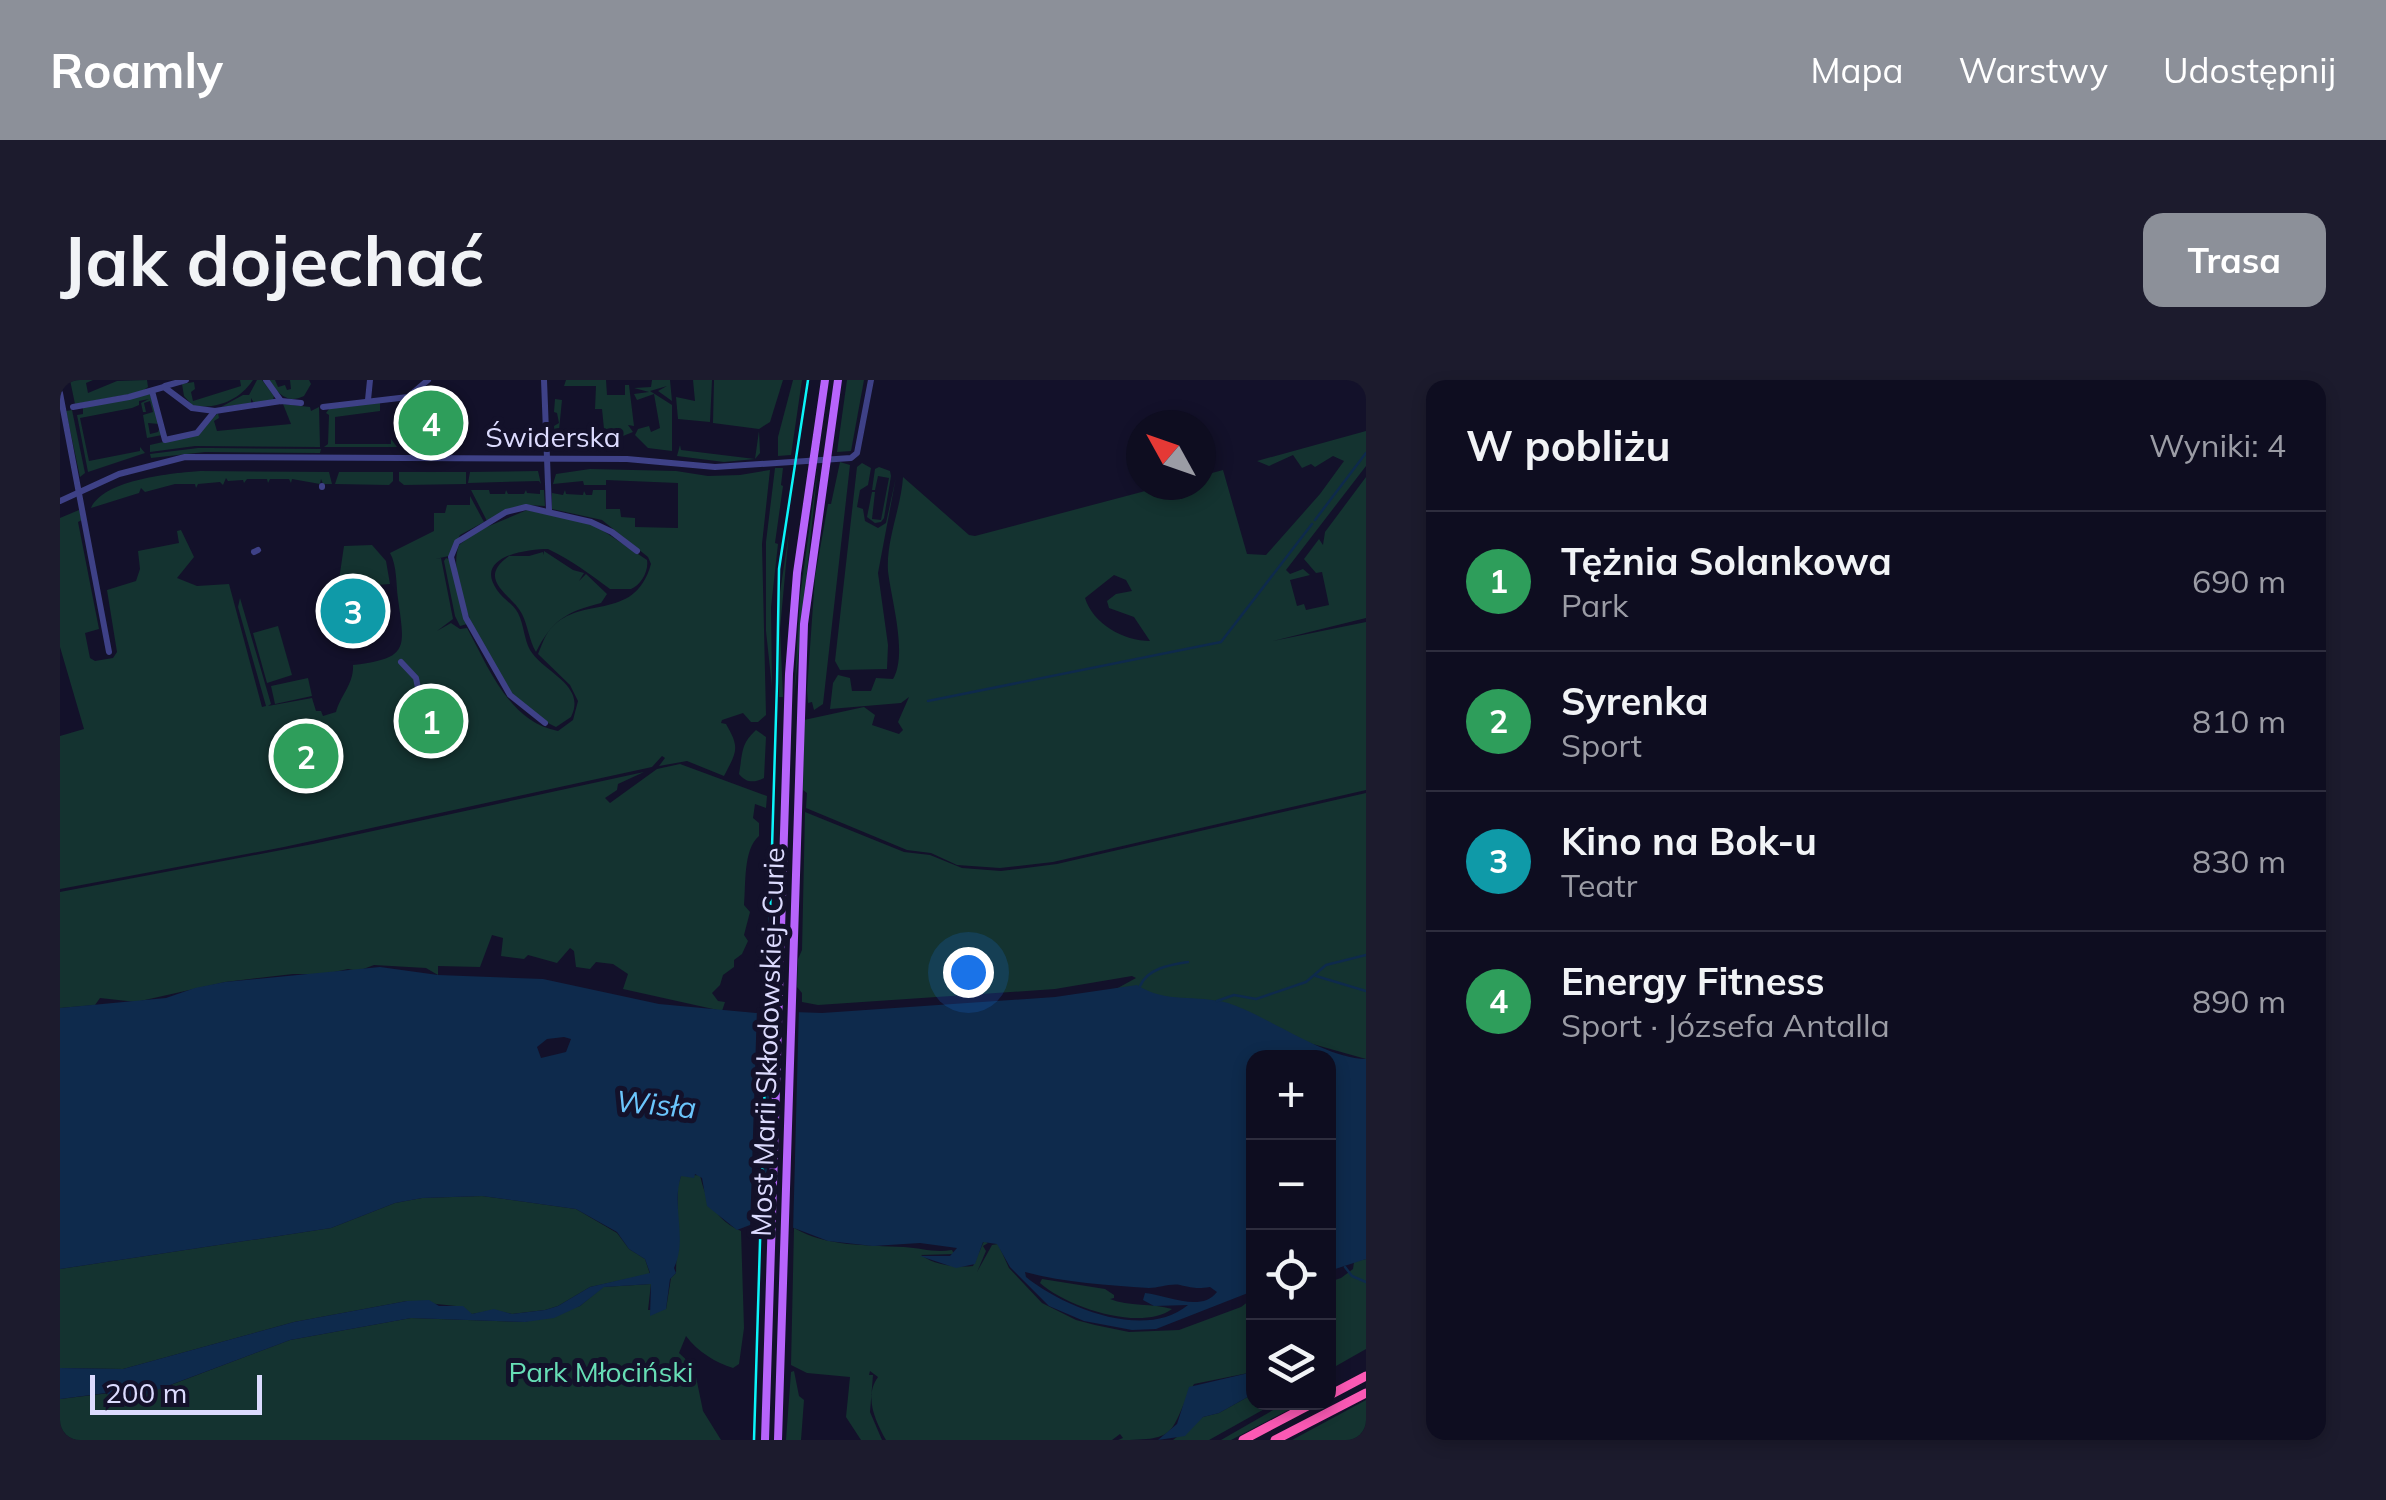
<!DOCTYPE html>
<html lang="pl">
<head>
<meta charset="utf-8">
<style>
  body { margin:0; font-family:Mulish,sans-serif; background:#1c1b2d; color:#f1f3f6 }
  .controls { position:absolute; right:30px; bottom:30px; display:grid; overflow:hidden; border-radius:20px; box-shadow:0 5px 15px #0003 }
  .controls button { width:90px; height:90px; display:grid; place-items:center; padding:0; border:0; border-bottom:2px solid #2e2d3e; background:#0e0d20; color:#f1f3f6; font:50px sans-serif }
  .compass { position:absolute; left:1066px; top:30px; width:90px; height:90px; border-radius:50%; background:#0e0d20; box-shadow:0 5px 15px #0003; rotate:310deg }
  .scale { position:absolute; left:30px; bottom:25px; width:172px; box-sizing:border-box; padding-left:10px; border:5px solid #dcdbfe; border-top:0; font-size:28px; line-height:35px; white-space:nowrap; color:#dcdbfe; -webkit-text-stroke:8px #13112a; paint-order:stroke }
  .you { position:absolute; left:908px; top:592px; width:35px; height:35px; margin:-25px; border:8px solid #fff; border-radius:50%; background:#1a73e8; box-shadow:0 0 0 15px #1a73e833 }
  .badge { display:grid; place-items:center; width:65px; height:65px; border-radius:50%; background:#8c9099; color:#fff; font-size:32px; font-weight:700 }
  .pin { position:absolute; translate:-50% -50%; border:5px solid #fff; box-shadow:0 2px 10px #0006 }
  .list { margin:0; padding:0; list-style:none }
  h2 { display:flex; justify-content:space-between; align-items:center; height:130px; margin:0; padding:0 40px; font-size:42px }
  h2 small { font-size:32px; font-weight:400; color:#9b9ca5 }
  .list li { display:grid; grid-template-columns:65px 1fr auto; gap:30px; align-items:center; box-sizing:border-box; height:140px; padding:0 40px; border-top:2px solid #2e2d3e }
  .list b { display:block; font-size:38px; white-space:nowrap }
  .list p { margin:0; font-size:32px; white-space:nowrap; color:#9b9ca5 }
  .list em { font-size:32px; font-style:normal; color:#9b9ca5 }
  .icon { flex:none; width:55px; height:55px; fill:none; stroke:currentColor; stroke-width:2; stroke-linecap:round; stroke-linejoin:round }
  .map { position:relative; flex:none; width:1306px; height:1060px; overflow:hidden; border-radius:20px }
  header { display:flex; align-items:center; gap:60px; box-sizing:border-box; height:140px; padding:0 50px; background:#8c9099; color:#fff }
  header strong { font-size:48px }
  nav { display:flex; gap:55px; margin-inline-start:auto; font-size:35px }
  .intro { display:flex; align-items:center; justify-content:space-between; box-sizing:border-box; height:240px; padding:0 60px }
  h1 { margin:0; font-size:70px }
  .button { padding:25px 45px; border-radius:20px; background:#8c9099; color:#fff; font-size:35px; font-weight:700 }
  main { display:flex; gap:60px; padding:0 60px }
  aside { flex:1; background:#0e0d20; border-radius:20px; box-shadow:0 5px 15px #0003 }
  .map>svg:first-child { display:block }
</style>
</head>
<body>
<header>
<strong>Roamly</strong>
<nav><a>Mapa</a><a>Warstwy</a><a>Udostępnij</a></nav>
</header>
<div class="intro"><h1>Jak dojechać</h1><a class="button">Trasa</a></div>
<main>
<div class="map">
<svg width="1306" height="1060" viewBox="0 0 1306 1060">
  <rect width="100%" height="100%" fill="#13112a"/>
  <g fill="#143330" fill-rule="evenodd">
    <path d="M 10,0 L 33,0 L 26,3 L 28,13 L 57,1 L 87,0 L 88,7 L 81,12 L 15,24 Z"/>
    <path d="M 180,0 L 193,0 C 179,21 156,29 133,26 L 124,16 L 122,4 L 134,2 L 135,9 L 131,12 L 133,21 L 181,6 Z"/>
    <path d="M 197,0 L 202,0 L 214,16 L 213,20 L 194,23 L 191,18 L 191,23 L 161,27 L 183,15 L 189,15 Z"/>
    <path d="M 209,0 L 215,0 L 218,7 L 225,5 L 227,10 L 231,9 L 230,0 L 249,0 L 251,4 L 244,16 C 228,24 219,15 209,0 Z"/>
    <path d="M 506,0 L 546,0 L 547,15 L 565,15 L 565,5 L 569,5 L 574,46 L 568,45 L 573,52 L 563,56 L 561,51 L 527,51 L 544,49 L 542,29 L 535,29 L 536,6 L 504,6 Z"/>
    <path d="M 592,0 L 610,0 L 612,21 L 598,11 L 607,6 L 590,11 L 612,25 L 612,71 L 588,68 L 575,55 L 578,49 L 589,46 L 591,52 L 600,48 L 594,14 L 577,20 L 574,14 L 589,12 L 574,8 L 591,7 Z"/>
    <path d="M 633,0 L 652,0 L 650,42 L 618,39 L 616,17 L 635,21 Z"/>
    <path d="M 654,0 L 723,0 L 710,42 L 699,49 L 653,43 Z"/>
    <path d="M 733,0 L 742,0 L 731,75 L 718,76 L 718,57 Z"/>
    <path d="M 787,0 L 804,0 L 791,71 L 777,72 Z"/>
    <path d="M 90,14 L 99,44 L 88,43 L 90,54 L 98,52 L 100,47 L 102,55 L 87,58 L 83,35 L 93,32 L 90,21 L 84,23 L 86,32 L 83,32 L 81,23 L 89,19 L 79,21 L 79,25 L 72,28 L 20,38 L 29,81 L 80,71 L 80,67 L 85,73 L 28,92 L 17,35 L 23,34 L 23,27 Z"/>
    <path d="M 495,19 L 502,20 L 499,50 L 509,51 L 513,64 L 552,64 L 553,59 L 557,68 L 501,68 L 495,61 L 494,46 L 499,43 L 497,33 L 494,32 Z"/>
    <path d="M 320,20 L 320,31 L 275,37 L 275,64 L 331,64 L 331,59 L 337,67 L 264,67 L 268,64 L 269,35 L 266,33 L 269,29 Z"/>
    <path d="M 223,24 L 250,27 L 251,31 L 259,27 L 260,67 L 135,66 L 90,72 L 90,65 L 138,54 L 158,33 L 159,38 L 154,41 L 157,51 L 231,44 Z"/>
    <path d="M 12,30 L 25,93 L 20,97 L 6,31 Z"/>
    <path d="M 699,51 L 700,73 L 695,79 L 664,82 L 617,76 L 620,65 L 621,70 L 695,79 Z"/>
    <path d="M 1306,51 L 1306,86 L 1226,190 L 1230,194 L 1243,189 L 1250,195 L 1230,200 L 1237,226 L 1244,224 L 1246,230 L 1269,225 L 1262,192 L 1256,193 L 1244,179 L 1259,159 L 1263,165 L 1265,152 L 1306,97 L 1306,238 L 1213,261 L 1306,242 L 1306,410 L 993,482 L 940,488 L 897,485 L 871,473 L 847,470 L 746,428 L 747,413 L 743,410 L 744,340 L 804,327 L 815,335 L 812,345 L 839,354 L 843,350 L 838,342 L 849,317 L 841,323 L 770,329 L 773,303 L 778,295 L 790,298 L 792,311 L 811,311 L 816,298 L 833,299 C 848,274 831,219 828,191 C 826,160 841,128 843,97 L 909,155 L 915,156 L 1108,105 L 1141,105 L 1141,96 L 1163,90 L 1187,174 L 1206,175 L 1260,114 L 1284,81 L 1273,76 L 1255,87 L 1251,84 L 1242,88 L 1233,75 L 1209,86 L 1197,81 ZM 1054,195 L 1066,200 L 1072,211 L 1056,214 L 1047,221 L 1049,228 L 1074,237 L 1090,261 C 1064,261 1033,244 1025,218 Z"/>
    <path d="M 138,68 L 151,68 L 261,69 L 260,73 L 145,72 L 91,78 L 90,74 Z"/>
    <path d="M 780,82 L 790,85 L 763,324 L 754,330 L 752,322 L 748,323 L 747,310 L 755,197 L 768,124 L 771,124 Z"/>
    <path d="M 802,83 L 811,88 L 808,105 L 800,110 L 797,127 L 803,129 L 805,141 L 818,148 L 826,143 L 836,97 L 818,193 L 828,265 L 827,289 L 780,290 L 775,281 L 797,87 Z"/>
    <path d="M 758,86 L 734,317 L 740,216 Z"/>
    <path d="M 819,87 L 830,91 L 831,96 L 824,138 L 821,142 L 815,143 L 807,137 L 812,112 L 815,112 L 812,139 L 821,140 L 829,98 L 818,96 L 815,110 L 812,110 L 815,89 Z"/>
    <path d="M 715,88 L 723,88 L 721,105 L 723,106 L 715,163 L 718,164 L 711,227 L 712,307 L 706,251 L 706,162 Z"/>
    <path d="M 530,89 L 616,91 L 648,96 L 680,95 L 710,90 L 702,164 L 706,335 L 698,342 L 691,342 L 683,333 L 662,340 L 661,343 L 666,344 C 680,368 677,371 664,396 L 627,381 L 599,386 L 605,378 L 602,376 L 592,387 L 224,467 L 0,509 L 0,356 L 24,349 L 0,267 L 0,138 L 19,130 L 22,140 L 18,142 L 39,249 L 25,253 L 30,278 L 35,281 L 53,278 L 57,272 L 47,210 L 76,201 L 80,189 L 78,171 L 119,163 L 117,151 L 121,150 L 134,177 L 117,198 L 137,206 L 169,204 L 202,327 L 206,326 L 178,227 L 180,218 L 211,324 L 208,326 L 252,318 L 256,331 L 261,331 L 263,336 L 276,332 C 280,316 294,304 293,285 C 349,278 345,269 338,219 C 336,204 337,185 330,173 L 374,151 L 374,133 L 385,133 L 387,125 L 410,125 L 410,116 L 424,142 L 400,155 L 389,176 L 375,179 L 381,178 L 393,239 L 377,251 L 391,243 L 400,249 L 407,248 C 429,288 449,342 498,351 L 513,340 L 518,321 L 510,305 L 478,274 C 481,267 484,258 488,252 C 518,212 574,245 591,184 L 588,177 L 542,140 L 492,129 L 492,113 L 503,115 L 505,110 L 506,114 L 523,115 L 524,111 L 526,115 L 532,115 L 533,110 L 546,110 L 546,129 L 560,129 L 561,137 L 575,138 L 575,147 L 618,148 L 618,103 L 546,100 L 546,105 L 524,105 L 523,101 L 493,104 L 496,94 Z"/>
    <path d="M 140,91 L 269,92 L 272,104 L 263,104 L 261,99 L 260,104 L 232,99 L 231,103 L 229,99 L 210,99 L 208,103 L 207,99 L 187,99 L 184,103 L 183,100 L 168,101 L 166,98 L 163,105 L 160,102 L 138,104 L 136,108 L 135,104 L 115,104 L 85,112 L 81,108 L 79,113 L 31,128 C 44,99 114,93 140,91 Z"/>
    <path d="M 478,91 L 481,104 L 479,101 L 408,103 L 410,92 Z"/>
    <path d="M 279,92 L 333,92 L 333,101 L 329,105 L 275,104 Z"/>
    <path d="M 406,92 L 406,104 L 344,105 L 339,101 L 339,92 Z"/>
    <path d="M 411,110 L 429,110 L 430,114 L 445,114 L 446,110 L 448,114 L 464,114 L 466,110 L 467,113 L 480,114 L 480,110 L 484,110 L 485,126 L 465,125 L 427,141 Z"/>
    <path d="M 467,130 L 533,144 L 587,180 C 589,191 581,205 571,209 L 550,209 C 530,194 511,180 488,169 C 468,169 413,176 437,210 C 443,219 453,224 458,233 C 464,245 464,259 470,270 C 484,293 527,305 511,337 L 496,347 C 481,340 458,322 448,308 C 426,277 385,202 399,165 L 417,151 Z"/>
    <path d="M 729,152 L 720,249 L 723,317 L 719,317 L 719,219 Z"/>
    <path d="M 312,165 L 326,181 L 330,204 L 317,205 L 316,214 L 289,222 L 276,220 L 284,166 Z"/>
    <path d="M 484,171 L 513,190 L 524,193 L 519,201 L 526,194 L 547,214 L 541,223 C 505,232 492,241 476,272 C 469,260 468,246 462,234 C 452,214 415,200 449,176 L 469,176 L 483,172 L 484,175 Z"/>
    <path d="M 386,178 L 391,180 L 407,244 L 400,246 L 395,236 L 384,181 Z"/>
    <path d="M 218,246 L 232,295 L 207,303 L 193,253 Z"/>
    <path d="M 248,298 L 252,316 L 215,324 L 211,306 Z"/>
    <path d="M 696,350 L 706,357 L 704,398 C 694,403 686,403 679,394 C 683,371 681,364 696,350 Z"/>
    <path d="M 620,384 L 707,416 L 706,428 L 695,424 L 693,438 L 699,443 L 699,456 C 683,469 686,505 684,525 L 690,532 L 684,555 L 688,561 L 682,574 L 674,580 L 674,587 L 663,595 L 660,605 L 652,613 L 658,621 L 665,622 L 662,631 L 563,609 L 568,594 L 553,584 L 536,582 L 530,589 L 516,587 L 514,571 L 510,568 L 497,583 L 468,575 L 464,579 L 441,576 L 443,558 L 432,555 L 420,587 L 378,586 L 378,595 L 366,588 L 314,585 L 298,591 L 288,589 L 265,594 L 233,594 L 165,602 L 76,622 L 40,618 L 35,625 L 0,628 L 0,512 L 253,464 L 584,392 L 558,404 L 557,410 L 545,418 L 550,423 L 597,389 Z"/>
    <path d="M 1306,413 L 1306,679 L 1056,609 L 1076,598 L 1072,596 L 995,609 L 758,625 L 742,622 L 742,613 L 737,607 L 738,579 L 742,570 L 745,432 L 844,472 L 870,475 L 902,488 L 941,491 L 997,484 Z"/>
    <path d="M 640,795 C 645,819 657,841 681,851 L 684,948 L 679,984 L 673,988 C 656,983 637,971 626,956 L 619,973 L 634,987 L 643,1031 L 661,1060 L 0,1060 L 0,1019 L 108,1006 L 230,960 L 351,938 L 465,942 L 520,926 L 543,907 L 591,904 L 588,930 L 606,929 L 611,898 L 616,893 L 618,805 L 621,796 Z"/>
    <path d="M 422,816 L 516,829 L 557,853 L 569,869 L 585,879 L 590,894 L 530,907 L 498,926 L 485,930 L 452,934 L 434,930 L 412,934 L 396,926 L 347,921 L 234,942 L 63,989 L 0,988 L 0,889 L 271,848 L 335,823 L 362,818 Z"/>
    <path d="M 734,848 C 767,867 807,865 844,867 C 861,868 874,873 892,870 L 894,874 L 861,875 C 874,885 896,888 913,886 L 924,861 L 928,863 L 923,866 L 926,871 L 917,892 L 932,865 L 938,864 L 949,888 L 982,923 L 1016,940 L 1035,945 L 1069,952 L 1119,950 L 1181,927 L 1193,918 L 1193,992 L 1134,1004 C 1107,1053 1122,1060 1058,1060 L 1063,1058 L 1060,1054 L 1052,1060 L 826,1060 C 815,1041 804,1016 818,997 L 810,991 L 809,995 L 813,995 L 810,1032 L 822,1060 L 801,1060 L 786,1037 L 790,997 L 747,993 L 731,985 Z"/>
    <path d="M 1306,879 L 1306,969 L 1269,990 L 1269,902 L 1281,898 L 1293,889 L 1294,882 Z"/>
    <path d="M 982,899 L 1045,909 L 1054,915 L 1054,918 L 1050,919 C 1069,927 1092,923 1112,929 C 1080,952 1007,927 980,903 Z"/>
    <path d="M 734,991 L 739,1016 L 744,1020 L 741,1060 L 726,1060 L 731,992 Z"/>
    <path d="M 1193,1014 L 1194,1022 L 1215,1023 L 1149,1060 L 1113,1060 L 1143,1037 L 1159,1033 Z"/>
    <path d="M 1306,1020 L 1306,1060 L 1232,1060 Z"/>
    <path d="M 1227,1022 L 1231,1023 L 1234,1027 L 1171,1060 L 1161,1060 Z"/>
  </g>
  <g fill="#0e2a4c" fill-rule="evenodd">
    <path d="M 320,587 L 378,595 L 483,599 L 599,624 L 696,633 L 706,631 L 762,633 L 995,617 L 1077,605 C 1106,624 1136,614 1168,623 C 1210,637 1263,678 1306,679 L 1306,879 L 1269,891 L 1268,678 L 1194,678 L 1193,911 L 1096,949 L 1072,950 L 1024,941 L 989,926 L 950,887 L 937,864 L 923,862 L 915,884 L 896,888 L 860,876 L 890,876 L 897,868 L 860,863 L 813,866 L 768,861 L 734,848 L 690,845 L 677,850 L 647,826 L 642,798 L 635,794 L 634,798 L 621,796 C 611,827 628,858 614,888 L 616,893 L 610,899 L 606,929 L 590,936 L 591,904 L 544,907 L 520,926 L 494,938 L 465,942 L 351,938 L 230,960 L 78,1017 L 58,1020 L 46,1013 L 0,1019 L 0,988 L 63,989 L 234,942 L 347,921 L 369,920 L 379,926 L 403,926 L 412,934 L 434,929 L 452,934 L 485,930 L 498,926 L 530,907 L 590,893 L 585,879 L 569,869 L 557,852 L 516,829 L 422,816 L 362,818 L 335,823 L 271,848 L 0,889 L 0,628 L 106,618 L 135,608 L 165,602 ZM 504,657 L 511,659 L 506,672 L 481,678 L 477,667 L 487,659 ZM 965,892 C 1006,903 1047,905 1089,908 C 1099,908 1111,903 1120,905 C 1133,908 1137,909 1150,907 L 1157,912 C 1141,933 1107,915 1085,913 L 1083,920 L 1094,926 L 1128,925 C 1085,961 1003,927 966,897 Z"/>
    <path d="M 1193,992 L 1193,1014 L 1159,1033 L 1143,1037 L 1125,1056 L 1098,1060 L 1117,1044 L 1129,1007 Z"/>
  </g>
  <g fill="#13112a">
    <path d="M 709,626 L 702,851 L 690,850 L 697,628 Z"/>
    <path d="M 712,626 L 739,626 L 733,853 L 705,851 Z"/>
  </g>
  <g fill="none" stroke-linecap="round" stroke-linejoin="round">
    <g stroke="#0e2a4c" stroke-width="2.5">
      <path d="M 1255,140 L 1306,73"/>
      <path d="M 868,321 L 1161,262 L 1252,144"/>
      <path d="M 1256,596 L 1306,611"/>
      <path d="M 1080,606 C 1088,588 1110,585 1128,582"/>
      <path d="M 1157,621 L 1174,615 L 1196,619 L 1246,602 L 1266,585 L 1306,575"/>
      <path d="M 1285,887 L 1292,896 L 1306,902"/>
    </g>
    <g stroke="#3e4187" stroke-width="6">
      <path d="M 206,0 L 221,21"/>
      <path d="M 484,0 L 489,130"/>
      <path d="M 105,6 L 126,0"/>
      <path d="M 92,11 L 105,60 L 137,53 L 155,31 L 221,21 L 241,23"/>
      <path d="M 0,13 L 49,272"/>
      <path d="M 308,20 L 310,0"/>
      <path d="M 13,27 L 69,17 L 104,7 L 132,28 L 155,31"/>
      <path d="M 263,27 L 348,17 L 368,0"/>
      <path d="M 262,107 L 262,106"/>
      <path d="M 0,121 L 59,94 L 125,77 L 567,79 L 655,87 L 791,78 L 797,73 L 811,0"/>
      <path d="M 194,172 L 198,170"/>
      <path d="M 341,282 L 356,298 L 367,353"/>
      <path d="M 347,340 L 361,342"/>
      <path d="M 485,343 L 450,315 L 406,238 L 391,177 L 397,162 L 446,132 L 466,127 L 531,142 L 552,152 L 577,171"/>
      <path d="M 351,355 L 362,343"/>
    </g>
    <g stroke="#b764fb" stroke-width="8">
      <path d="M 705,1060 L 729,294 L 737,193 L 765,0"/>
      <path d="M 718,1060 L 744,244 L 778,0"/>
    </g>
    <g stroke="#fb59b4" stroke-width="9">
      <path d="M 1268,1016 L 1306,996"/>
      <path d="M 1183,1060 L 1255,1022"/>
      <path d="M 1215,1060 L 1306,1013"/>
    </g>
    <path stroke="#0bf5f9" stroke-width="2.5" d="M 694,1060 L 717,303 L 719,189 L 748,0"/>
  </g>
  <g text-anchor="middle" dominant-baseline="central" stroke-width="10" stroke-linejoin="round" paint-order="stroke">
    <g font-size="28" fill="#dcdbfe" stroke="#13112a">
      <text x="493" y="56">Świderska</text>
      <text transform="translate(707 662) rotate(-88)">Most Marii Skłodowskiej-Curie</text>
    </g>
    <g font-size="28" fill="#67deb6" stroke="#13112a">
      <text x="541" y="991">Park Młociński</text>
    </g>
    <g font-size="30" font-style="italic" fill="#6bc5fc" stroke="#13112a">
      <text transform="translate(596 724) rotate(5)">Wisła</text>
    </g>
  </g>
</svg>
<div class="controls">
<button>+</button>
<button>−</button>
<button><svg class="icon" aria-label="locate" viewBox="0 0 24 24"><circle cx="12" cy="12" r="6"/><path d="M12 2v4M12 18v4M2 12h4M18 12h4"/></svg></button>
<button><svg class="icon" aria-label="layers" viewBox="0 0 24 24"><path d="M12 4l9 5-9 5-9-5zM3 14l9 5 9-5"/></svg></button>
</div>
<svg class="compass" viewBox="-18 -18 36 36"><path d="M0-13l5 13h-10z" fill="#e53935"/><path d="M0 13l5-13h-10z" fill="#9b9ca5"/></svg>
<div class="scale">200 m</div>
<div class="you"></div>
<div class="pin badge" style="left:371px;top:341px;background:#2e9e5b">1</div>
<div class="pin badge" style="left:246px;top:376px;background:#2e9e5b">2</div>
<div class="pin badge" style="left:293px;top:231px;background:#0f9aa8">3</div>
<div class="pin badge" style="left:371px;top:43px;background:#2e9e5b">4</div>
</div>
<aside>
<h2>W pobliżu<small>Wyniki: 4</small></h2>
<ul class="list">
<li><span class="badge" style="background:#2e9e5b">1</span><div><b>Tężnia Solankowa</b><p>Park</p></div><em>690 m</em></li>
<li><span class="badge" style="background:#2e9e5b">2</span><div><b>Syrenka</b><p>Sport</p></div><em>810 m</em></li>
<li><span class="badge" style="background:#0f9aa8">3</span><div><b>Kino na Bok-u</b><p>Teatr</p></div><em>830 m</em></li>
<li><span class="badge" style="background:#2e9e5b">4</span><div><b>Energy Fitness</b><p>Sport · Józsefa Antalla</p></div><em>890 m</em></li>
</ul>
</aside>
</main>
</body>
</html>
